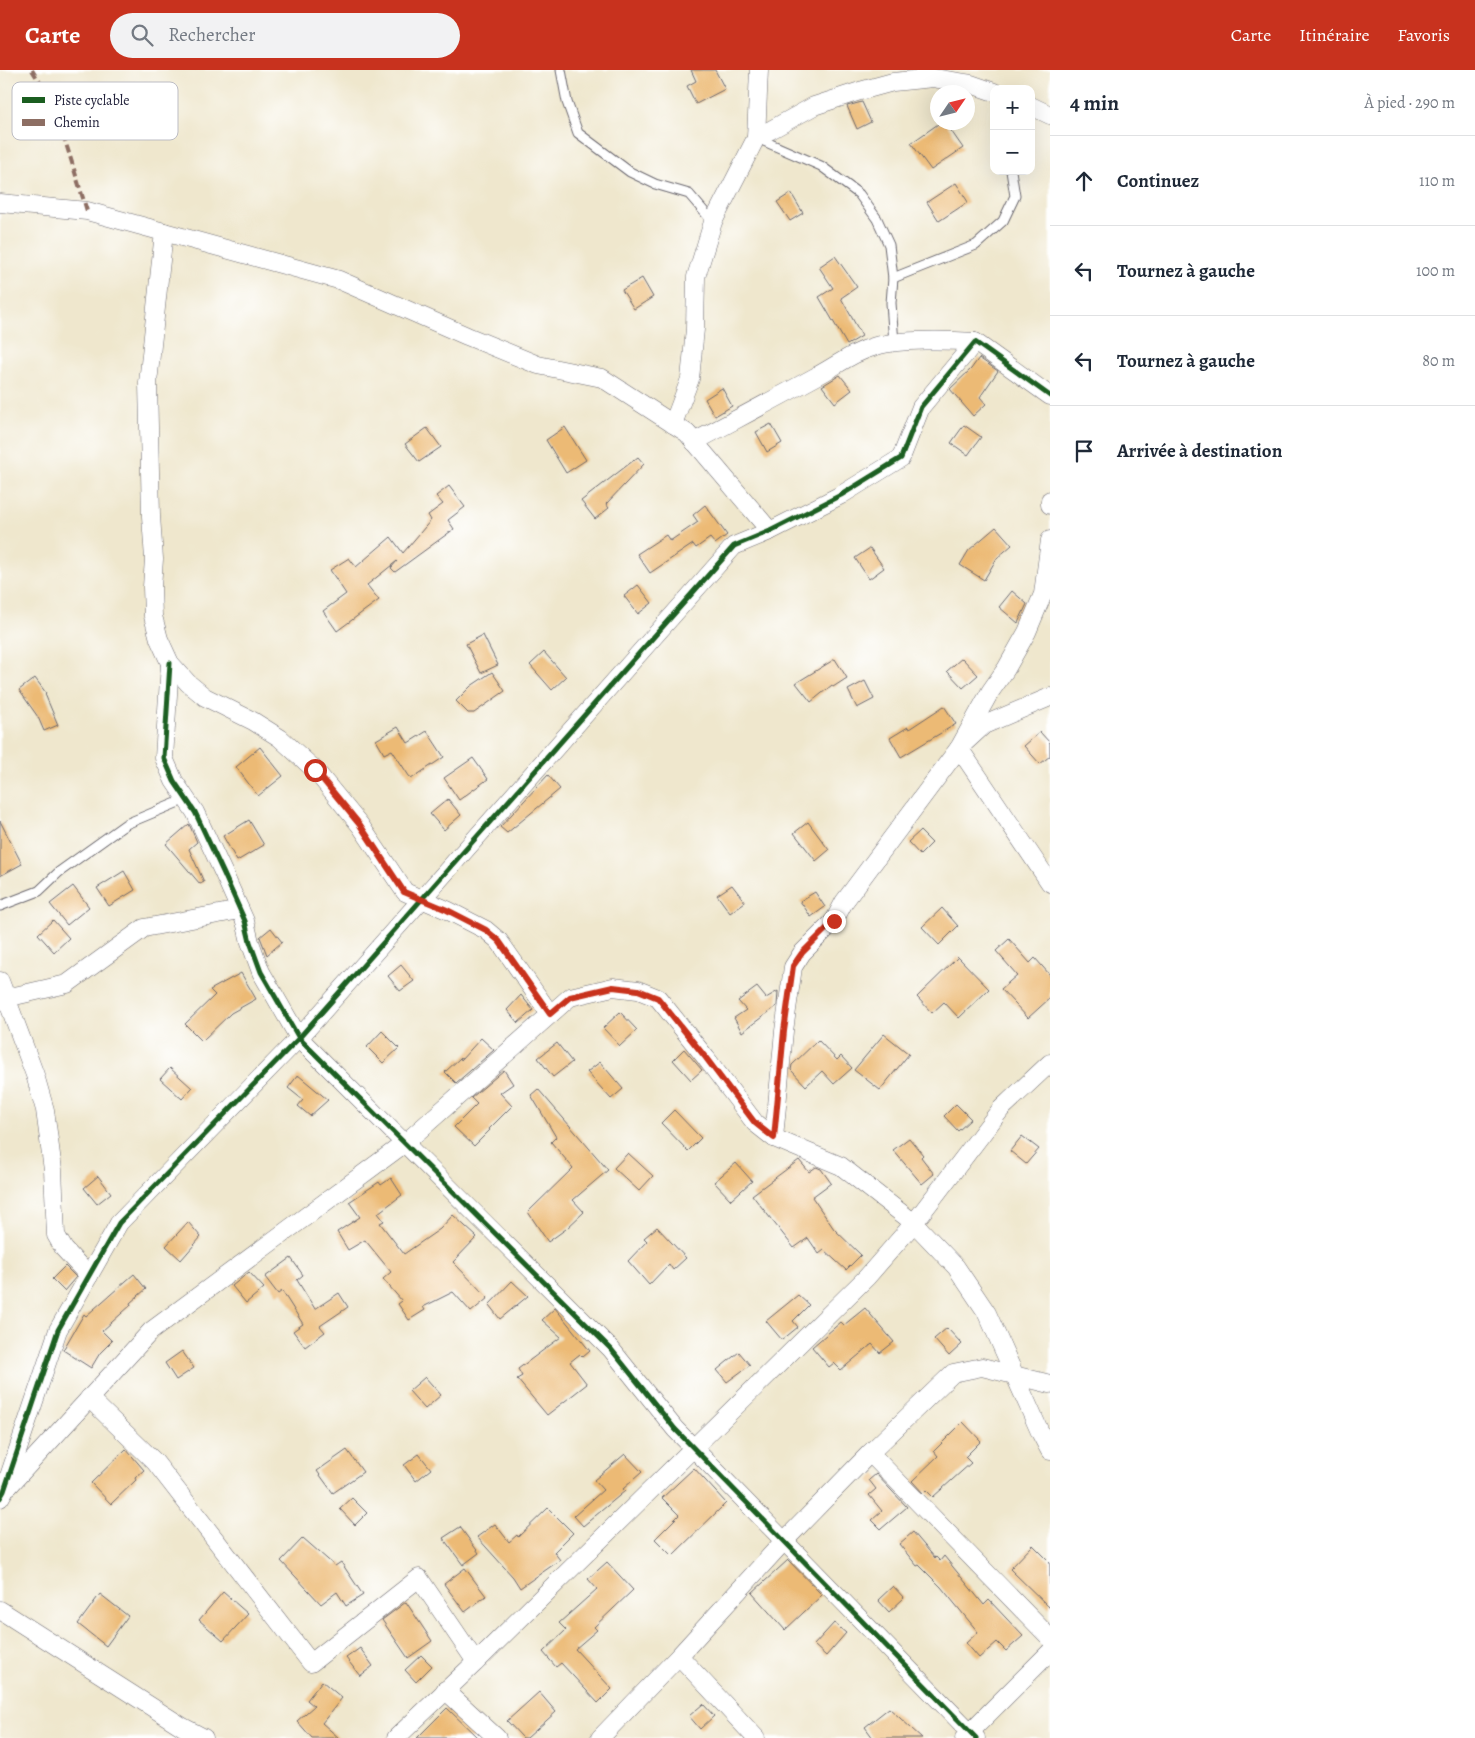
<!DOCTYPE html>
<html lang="fr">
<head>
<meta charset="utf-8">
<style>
  body { margin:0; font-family:Alegreya,serif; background:#f2f2f3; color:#1f2937 }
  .controls { position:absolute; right:15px; top:15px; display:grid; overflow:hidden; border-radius:10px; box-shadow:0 5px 20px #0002 }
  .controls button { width:45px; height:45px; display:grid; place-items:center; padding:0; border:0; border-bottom:1px solid #e0e1e3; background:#fff; color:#1f2937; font:25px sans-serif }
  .compass { position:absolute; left:930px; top:15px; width:45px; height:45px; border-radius:50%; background:#fff; box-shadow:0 5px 20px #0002; rotate:55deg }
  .stop { position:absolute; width:15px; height:15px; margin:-11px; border:4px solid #c8321e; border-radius:50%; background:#fff }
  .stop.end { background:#c8321e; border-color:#fff; box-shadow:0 1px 5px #0008 }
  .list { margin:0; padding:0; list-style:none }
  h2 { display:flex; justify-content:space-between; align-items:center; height:65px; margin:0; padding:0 20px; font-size:21px }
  h2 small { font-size:16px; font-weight:400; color:#747a83 }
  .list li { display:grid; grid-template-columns:32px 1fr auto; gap:15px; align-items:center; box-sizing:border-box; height:90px; padding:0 20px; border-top:1px solid #e0e1e3 }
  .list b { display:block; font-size:19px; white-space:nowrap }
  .list em { font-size:16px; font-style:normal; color:#747a83 }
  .icon { flex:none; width:28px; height:28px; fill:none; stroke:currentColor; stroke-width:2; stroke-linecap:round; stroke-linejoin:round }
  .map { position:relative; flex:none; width:1050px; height:1668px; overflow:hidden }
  header { display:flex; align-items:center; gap:30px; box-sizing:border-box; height:70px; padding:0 25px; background:#c8321e; color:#fff }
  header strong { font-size:24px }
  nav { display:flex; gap:28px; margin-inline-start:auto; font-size:18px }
  .search { width:350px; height:45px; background:#f2f2f3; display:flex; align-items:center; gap:12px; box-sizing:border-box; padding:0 18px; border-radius:28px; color:#747a83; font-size:19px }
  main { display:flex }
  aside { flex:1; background:#fff }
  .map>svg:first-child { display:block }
</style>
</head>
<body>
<header>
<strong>Carte</strong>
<div class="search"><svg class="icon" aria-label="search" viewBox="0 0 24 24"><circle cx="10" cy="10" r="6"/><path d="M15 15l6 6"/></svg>Rechercher</div>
<nav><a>Carte</a><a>Itinéraire</a><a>Favoris</a></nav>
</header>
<main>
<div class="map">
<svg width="1050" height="1668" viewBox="0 0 1050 1668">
  <rect width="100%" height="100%" fill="#fff"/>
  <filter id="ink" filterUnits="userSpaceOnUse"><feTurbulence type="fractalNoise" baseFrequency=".02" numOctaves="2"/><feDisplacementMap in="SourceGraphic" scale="10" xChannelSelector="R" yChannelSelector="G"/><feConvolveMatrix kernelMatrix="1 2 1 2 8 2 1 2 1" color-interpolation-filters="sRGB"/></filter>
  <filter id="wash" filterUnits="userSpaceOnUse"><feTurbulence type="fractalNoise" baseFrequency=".0096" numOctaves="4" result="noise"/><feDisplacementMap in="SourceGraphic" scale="20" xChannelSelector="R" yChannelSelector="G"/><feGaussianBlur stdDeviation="1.12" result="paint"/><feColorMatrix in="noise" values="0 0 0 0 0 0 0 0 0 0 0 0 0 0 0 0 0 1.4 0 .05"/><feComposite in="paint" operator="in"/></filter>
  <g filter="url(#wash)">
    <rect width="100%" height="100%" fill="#efe7cd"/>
    <g id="blocks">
      <g fill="#ecba75">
        <path d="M 691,0 L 715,0 L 725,19 L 696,34 L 687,16 L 696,11 Z"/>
        <path d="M 862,32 L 871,52 L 857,59 L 847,36 Z"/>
        <path d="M 941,52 L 945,52 L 963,78 L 931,100 L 911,73 Z"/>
        <path d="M 956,113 L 968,132 L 939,151 L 927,132 Z"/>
        <path d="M 791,123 L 803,143 L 790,151 L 777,132 Z"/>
        <path d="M 835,186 L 857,217 L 841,228 L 862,266 L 847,275 L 819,227 L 833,218 L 819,197 Z"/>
        <path d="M 642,208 L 653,227 L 634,239 L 622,220 Z"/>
        <path d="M 979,288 L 998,301 L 980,327 L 986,334 L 973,346 L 950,319 L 971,299 Z"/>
        <path d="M 840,305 L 852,320 L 835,333 L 822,316 Z"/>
        <path d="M 722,318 L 732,336 L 715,346 L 705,329 Z"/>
        <path d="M 771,354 L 782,373 L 767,382 L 756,362 Z"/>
        <path d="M 964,355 L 981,367 L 968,385 L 951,373 Z"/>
        <path d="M 565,357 L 586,390 L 566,403 L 546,370 Z"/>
        <path d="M 427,358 L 441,377 L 419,392 L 405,374 Z"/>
        <path d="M 638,387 L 644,394 L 606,434 L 609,438 L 595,449 L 581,431 Z"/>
        <path d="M 449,416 L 465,437 L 448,450 L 454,459 L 395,502 L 391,498 L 397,491 L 367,515 L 379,530 L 337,561 L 323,541 L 346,524 L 330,500 L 349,488 L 356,497 L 391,467 L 403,483 L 431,450 L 428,445 L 443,434 L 436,426 Z"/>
        <path d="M 705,435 L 727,465 L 715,474 L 710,468 L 696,478 L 693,474 L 650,503 L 637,484 L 666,465 L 670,471 L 698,452 L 693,445 Z"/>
        <path d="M 996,457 L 1012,475 L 997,488 L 984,510 L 960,495 L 969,480 Z"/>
        <path d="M 870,478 L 884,498 L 869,509 L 855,488 Z"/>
        <path d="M 638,515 L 652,533 L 638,544 L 624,526 Z"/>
        <path d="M 1012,521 L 1027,534 L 1018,553 L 999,537 Z"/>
        <path d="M 483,565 L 498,595 L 481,603 L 466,574 Z"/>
        <path d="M 544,582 L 566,607 L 552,620 L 530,595 Z"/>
        <path d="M 962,588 L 978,605 L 963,618 L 947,601 Z"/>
        <path d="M 835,589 L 847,608 L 833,617 L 832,615 L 811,632 L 796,613 Z"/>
        <path d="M 492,602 L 505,621 L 474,643 L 468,643 L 456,631 L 471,616 Z"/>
        <path d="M 35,608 L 46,623 L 45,624 L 58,655 L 44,661 L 38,647 L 19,620 Z"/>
        <path d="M 865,611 L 874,629 L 857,638 L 848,620 Z"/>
        <path d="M 944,636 L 956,654 L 901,687 L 890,668 L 908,657 L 909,659 Z"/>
        <path d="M 398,657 L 408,673 L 427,661 L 444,687 L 411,709 L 392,680 L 384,684 L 376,670 Z"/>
        <path d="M 1040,662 L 1050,673 L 1050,686 L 1040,694 L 1024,676 Z"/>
        <path d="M 260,677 L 283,706 L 258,726 L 236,697 Z"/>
        <path d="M 473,688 L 488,709 L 459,730 L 444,708 Z"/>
        <path d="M 548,705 L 560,719 L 507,763 L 500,757 Z"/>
        <path d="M 448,729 L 461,745 L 444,760 L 430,744 Z"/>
        <path d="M 249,750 L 264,775 L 237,791 L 223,766 Z"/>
        <path d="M 0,751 L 22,794 L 0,806 Z"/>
        <path d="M 808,752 L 829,780 L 816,791 L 794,763 Z"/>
        <path d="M 189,754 L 197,772 L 189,779 L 204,812 L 200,814 L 166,774 Z"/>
        <path d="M 920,761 L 932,773 L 920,785 L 908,772 Z"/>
        <path d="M 124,801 L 135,820 L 109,836 L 97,818 Z"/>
        <path d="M 732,815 L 745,832 L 730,843 L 717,825 Z"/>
        <path d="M 73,816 L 89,837 L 67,855 L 50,834 Z"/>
        <path d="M 815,822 L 825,837 L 811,847 L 800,831 Z"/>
        <path d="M 942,838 L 958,856 L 939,875 L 922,857 Z"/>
        <path d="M 53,850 L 69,868 L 54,882 L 38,864 Z"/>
        <path d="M 271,858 L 282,872 L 267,885 L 260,867 Z"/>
        <path d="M 1009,869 L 1030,893 L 1035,888 L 1050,905 L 1050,928 L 1028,948 L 1001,919 L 1017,905 L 996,881 Z"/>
        <path d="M 958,887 L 989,919 L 959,948 L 944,932 L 932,943 L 917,927 Z"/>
        <path d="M 401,895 L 414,911 L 400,921 L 388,906 Z"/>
        <path d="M 241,903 L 256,929 L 231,943 L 202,971 L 185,954 L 215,925 L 210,920 Z"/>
        <path d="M 757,917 L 766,928 L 778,921 L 777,936 L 742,962 L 734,948 L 746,940 L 738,931 Z"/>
        <path d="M 521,925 L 533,940 L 518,953 L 507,940 Z"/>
        <path d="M 620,942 L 637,960 L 620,976 L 603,958 Z"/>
        <path d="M 382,961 L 399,978 L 383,993 L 367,977 Z"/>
        <path d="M 884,964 L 909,984 L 880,1020 L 854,1000 Z"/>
        <path d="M 481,968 L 494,980 L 456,1013 L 445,1002 L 460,988 L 461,990 Z"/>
        <path d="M 818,970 L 837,990 L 841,986 L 852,998 L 834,1014 L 822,1001 L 806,1016 L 791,1000 L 792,995 Z"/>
        <path d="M 557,973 L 572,992 L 553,1007 L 538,988 Z"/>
        <path d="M 684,979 L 702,1000 L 691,1010 L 673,990 Z"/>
        <path d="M 600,992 L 623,1019 L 611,1029 L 587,1002 Z"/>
        <path d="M 170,998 L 192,1018 L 182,1029 L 160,1009 Z"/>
        <path d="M 504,1000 L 513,1014 L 500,1023 L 512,1036 L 489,1059 L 490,1060 L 474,1076 L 454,1057 L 477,1034 L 471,1028 Z"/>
        <path d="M 298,1005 L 328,1030 L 310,1046 L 298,1036 L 303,1030 L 288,1018 Z"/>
        <path d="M 538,1019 L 608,1100 L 573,1130 L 584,1142 L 566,1159 L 548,1172 L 528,1142 L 573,1098 L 551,1072 L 556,1067 L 531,1025 Z"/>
        <path d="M 956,1034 L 971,1049 L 958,1061 L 944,1046 Z"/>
        <path d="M 674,1040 L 701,1068 L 688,1081 L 661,1053 Z"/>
        <path d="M 1022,1066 L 1039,1079 L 1026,1094 L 1010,1081 Z"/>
        <path d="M 909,1068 L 923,1085 L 921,1087 L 934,1104 L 922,1114 L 893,1080 Z"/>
        <path d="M 628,1083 L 653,1106 L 639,1121 L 614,1098 Z"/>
        <path d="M 799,1090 L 809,1102 L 816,1097 L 821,1099 L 831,1113 L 812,1127 L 834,1159 L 861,1185 L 846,1200 L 824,1180 L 819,1184 L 808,1168 L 794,1178 L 752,1125 Z"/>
        <path d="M 736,1093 L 752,1111 L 731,1130 L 714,1112 Z"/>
        <path d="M 98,1106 L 111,1123 L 97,1134 L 84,1118 Z"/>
        <path d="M 391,1108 L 402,1125 L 378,1143 L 384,1151 L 380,1153 L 404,1184 L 440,1159 L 453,1145 L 477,1167 L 453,1192 L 488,1228 L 471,1242 L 453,1222 L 423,1237 L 425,1240 L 409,1250 L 398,1234 L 402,1231 L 383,1209 L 391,1202 L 365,1170 L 348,1180 L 337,1162 L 360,1147 L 349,1132 L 379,1112 L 381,1115 Z"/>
        <path d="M 188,1152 L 201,1167 L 181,1190 L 166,1176 Z"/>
        <path d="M 657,1157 L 686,1188 L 673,1200 L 669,1194 L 649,1215 L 628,1191 L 647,1171 L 644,1168 Z"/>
        <path d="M 291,1188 L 303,1205 L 297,1210 L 315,1239 L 339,1223 L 348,1237 L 320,1256 L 325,1262 L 305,1277 L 293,1261 L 303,1254 L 282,1221 L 278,1224 L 265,1207 Z"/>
        <path d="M 65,1196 L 76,1207 L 64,1221 L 52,1209 Z"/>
        <path d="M 249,1202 L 264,1218 L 246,1233 L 232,1216 Z"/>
        <path d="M 134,1204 L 146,1219 L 130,1233 L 131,1235 L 102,1261 L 112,1271 L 100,1283 L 91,1298 L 63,1280 L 84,1244 L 86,1246 Z"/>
        <path d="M 512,1211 L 528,1226 L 500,1249 L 489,1235 Z"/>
        <path d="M 798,1225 L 809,1235 L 793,1251 L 798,1257 L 782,1270 L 766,1251 Z"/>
        <path d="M 555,1238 L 590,1281 L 583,1287 L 580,1284 L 570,1292 L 587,1314 L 547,1345 L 517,1309 L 522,1306 L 518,1299 L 561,1267 L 542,1250 Z"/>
        <path d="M 865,1238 L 894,1272 L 880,1283 L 872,1274 L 841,1300 L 834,1293 L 829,1297 L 812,1277 L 841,1252 L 844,1255 Z"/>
        <path d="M 947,1258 L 962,1274 L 949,1286 L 934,1269 Z"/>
        <path d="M 182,1281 L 194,1298 L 176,1310 L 165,1293 Z"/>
        <path d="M 739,1282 L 750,1295 L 727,1312 L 717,1300 Z"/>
        <path d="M 425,1307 L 441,1325 L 425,1339 L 409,1321 Z"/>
        <path d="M 963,1352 L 981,1371 L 965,1387 L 971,1393 L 933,1427 L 926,1420 L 923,1423 L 912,1411 L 938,1386 L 934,1381 Z"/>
        <path d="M 126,1379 L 144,1400 L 135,1408 L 136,1410 L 111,1434 L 91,1413 Z"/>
        <path d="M 347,1380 L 363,1402 L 333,1423 L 317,1401 Z"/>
        <path d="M 419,1384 L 431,1399 L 416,1411 L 404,1395 Z"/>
        <path d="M 625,1384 L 642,1402 L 623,1419 L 625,1421 L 583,1456 L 574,1446 L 603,1420 L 594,1410 Z"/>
        <path d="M 694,1398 L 726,1433 L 672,1486 L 655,1469 L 679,1445 L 662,1428 Z"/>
        <path d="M 876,1404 L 907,1437 L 881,1459 L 872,1450 L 882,1441 L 869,1425 L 876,1419 L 869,1410 Z"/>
        <path d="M 352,1428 L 367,1443 L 355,1455 L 340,1439 Z"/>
        <path d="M 548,1438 L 573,1463 L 554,1482 L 560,1490 L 520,1518 L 513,1507 L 477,1467 L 495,1454 L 509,1472 L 517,1465 L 518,1467 Z"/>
        <path d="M 460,1457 L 479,1483 L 463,1495 L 443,1468 Z"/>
        <path d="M 913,1462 L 935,1488 L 936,1487 L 940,1491 L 944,1486 L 984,1535 L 989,1530 L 1023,1566 L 1006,1581 L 997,1572 L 979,1588 L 966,1573 L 978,1562 L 941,1517 L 919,1495 L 917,1496 L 899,1474 Z"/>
        <path d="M 303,1468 L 335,1496 L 341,1492 L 363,1525 L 346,1536 L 337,1522 L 321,1534 L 281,1491 Z"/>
        <path d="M 1033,1475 L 1050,1492 L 1050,1538 L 1010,1499 Z"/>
        <path d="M 788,1490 L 822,1525 L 785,1560 L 752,1523 Z"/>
        <path d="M 607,1492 L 633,1520 L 594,1557 L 597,1560 L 575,1579 L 612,1619 L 598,1633 L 561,1593 L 556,1597 L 543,1582 L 566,1560 L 559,1553 L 597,1519 L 588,1509 Z"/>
        <path d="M 465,1498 L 486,1526 L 465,1542 L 444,1514 Z"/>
        <path d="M 893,1516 L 904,1528 L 889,1542 L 878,1530 Z"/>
        <path d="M 223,1522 L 248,1544 L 223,1571 L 199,1550 Z"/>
        <path d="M 100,1524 L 128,1546 L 106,1576 L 78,1554 Z"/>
        <path d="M 406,1532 L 432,1571 L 408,1588 L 382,1550 Z"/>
        <path d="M 834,1553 L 846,1563 L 826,1586 L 814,1575 Z"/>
        <path d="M 360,1578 L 373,1596 L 360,1606 L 346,1588 Z"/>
        <path d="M 421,1585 L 432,1596 L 416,1612 L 405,1600 Z"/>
        <path d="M 322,1611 L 342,1628 L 322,1653 L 339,1668 L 312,1668 L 297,1651 L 314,1636 L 307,1630 Z"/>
        <path d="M 539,1622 L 556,1642 L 527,1668 L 523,1668 L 507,1651 Z"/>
        <path d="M 703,1634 L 714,1646 L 700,1659 L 689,1646 Z"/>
        <path d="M 447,1638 L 478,1668 L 417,1668 Z"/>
        <path d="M 889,1638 L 922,1668 L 873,1668 L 865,1657 Z"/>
      </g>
    </g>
  </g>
  <g filter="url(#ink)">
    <use href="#blocks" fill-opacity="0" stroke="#6a676e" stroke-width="1"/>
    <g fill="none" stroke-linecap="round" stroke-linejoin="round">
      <g stroke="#6a676e" stroke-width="11">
        <g id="lane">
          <path d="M 561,0 L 567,32 L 578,63 L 630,102 L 655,114 L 689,124 L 713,152"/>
          <path d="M 757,68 L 821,96 L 859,124 L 877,149 L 889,175 L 893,208 L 891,233 L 894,273"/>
          <path d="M 893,208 L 976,175 L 1003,151 L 1015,126 L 1011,101"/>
          <path d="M 0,836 L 39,821 L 59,802 L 126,754 L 186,729"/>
        </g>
      </g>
      <g stroke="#6a676e" stroke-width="19">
        <g id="street">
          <path d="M 1031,36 L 1050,45"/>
          <path d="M 756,68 L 814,36 L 860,21 L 893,12 L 933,8 L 971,14 L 994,22"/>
          <path d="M 0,133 L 87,141 L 339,210 L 467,266 L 538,295 L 602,308 L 687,363 L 770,461"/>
          <path d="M 164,162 L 148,313 L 151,446 L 154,489 L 152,517 L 153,546 L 159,569 L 170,593 L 188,613 L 205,627 L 253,651 L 280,668 L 315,700 L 360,755 L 405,822 L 447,840 L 486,860 L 499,871 L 550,944"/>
          <path d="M 673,354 L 690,309 L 695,259 L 696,207 L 713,152 L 756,68 L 759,0"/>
          <path d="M 694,372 C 735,350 775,329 815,307 C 836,296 853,282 876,276 C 901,269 948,270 975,272"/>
          <path d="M 1050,430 L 1050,435"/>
          <path d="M 1050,470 L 1043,524 L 1027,562 L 1006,599 L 990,622 L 959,678 L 1050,813"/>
          <path d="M 170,593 L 164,688 L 174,711 L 195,742 L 224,804 L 245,851 L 250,872 L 261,902 L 299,968 L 734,476 L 770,461 L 841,425 L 901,388 L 921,337 L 975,272 L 1050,326"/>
          <path d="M 0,911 L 35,1005 L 45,1040 L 53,1100 L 56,1165 L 64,1179 L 89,1206"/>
          <path d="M 6,928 L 67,914 L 144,858 L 240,840"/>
          <path d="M 774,1068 L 784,961 L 793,897 L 802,883 L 834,851 L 844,832 L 959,678 L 984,655 L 1050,627"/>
          <path d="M 89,1328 L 155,1392 L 311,1593 L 419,1508 L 476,1592"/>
          <path d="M 870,1383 L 1050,1568"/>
          <path d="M 9,1416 L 151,1261 L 405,1073 L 570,927 L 613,917 L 638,920 L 658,928 L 706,988 L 755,1053 L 774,1068 L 841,1096 L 914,1153 L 956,1197 L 987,1243 L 1040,1362 L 1050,1381"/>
          <path d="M 0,1428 L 4,1421 L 58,1260 L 119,1153 L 299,968 L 611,1279 L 675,1359 L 976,1668"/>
          <path d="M 0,1540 L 183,1657 L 204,1668"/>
          <path d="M 679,1586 L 756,1668"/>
          <path d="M 445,1620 L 497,1668"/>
          <path d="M 396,1668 L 476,1592 L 867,1207 L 914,1153 L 1001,1039 L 1050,993"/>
          <path d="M 600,1668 L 679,1586 L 784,1471 L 870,1383 L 953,1303 L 982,1297 L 1050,1314"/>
          <path d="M 964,1668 L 1050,1582"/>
        </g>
      </g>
      <use href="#lane" stroke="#fff" stroke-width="9"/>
      <use href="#street" stroke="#fff" stroke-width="18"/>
      <path stroke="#8d6e63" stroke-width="4" stroke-dasharray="8 4" stroke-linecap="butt" d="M 32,0 L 54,35 L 87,141"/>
      <g stroke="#fff" stroke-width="8">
        <g id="cycleway">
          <path d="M 170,593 L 164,688 L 174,711 L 195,742 L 224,804 L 245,851 L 250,872 L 261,902 L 299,968 L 734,476 L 770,461 L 841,425 L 901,388 L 921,337 L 975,272 L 1050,326"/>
          <path d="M 0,1428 L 4,1421 L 58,1260 L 119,1153 L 299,968 L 611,1279 L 675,1359 L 976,1668"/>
        </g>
      </g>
      <use href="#cycleway" stroke="#1b5e20" stroke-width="5"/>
    </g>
  </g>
  <g fill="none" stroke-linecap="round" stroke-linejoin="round" filter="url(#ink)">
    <path stroke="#c8321e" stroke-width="6" d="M 315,700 L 360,755 L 404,822 L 447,840 L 486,860 L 499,871 L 550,944 L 570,927 L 613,917 L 638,920 L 658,928 L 706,988 L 755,1053 L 774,1068 L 784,961 L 793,896 L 802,883 L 834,851"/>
  </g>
  <rect x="12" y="12" width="166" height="58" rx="8" fill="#fff" stroke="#bdbdc4" stroke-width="1"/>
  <rect x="22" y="27" width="23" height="6" fill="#1b5e20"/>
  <rect x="22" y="49" width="23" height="7" fill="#8d6e63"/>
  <g font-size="14" fill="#22223b">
    <text x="54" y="35">Piste cyclable</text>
    <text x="54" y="57">Chemin</text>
  </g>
</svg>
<div class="controls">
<button>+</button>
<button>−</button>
</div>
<svg class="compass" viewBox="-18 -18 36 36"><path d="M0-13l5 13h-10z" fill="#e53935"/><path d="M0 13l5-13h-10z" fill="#747a83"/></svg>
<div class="stop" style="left:315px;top:700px"></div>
<div class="stop end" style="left:834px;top:851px"></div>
</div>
<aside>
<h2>4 min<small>À pied · 290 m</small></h2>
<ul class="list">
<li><svg class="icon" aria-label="ahead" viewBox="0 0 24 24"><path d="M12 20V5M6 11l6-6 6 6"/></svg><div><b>Continuez</b></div><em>110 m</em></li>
<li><svg class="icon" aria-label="left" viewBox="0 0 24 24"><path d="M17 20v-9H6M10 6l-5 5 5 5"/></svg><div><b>Tournez à gauche</b></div><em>100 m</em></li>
<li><svg class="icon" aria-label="left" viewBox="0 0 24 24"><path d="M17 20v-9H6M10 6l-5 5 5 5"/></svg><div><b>Tournez à gauche</b></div><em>80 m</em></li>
<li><svg class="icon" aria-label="arrive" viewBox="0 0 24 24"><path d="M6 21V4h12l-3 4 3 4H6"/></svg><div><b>Arrivée à destination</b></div></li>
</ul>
</aside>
</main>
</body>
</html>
